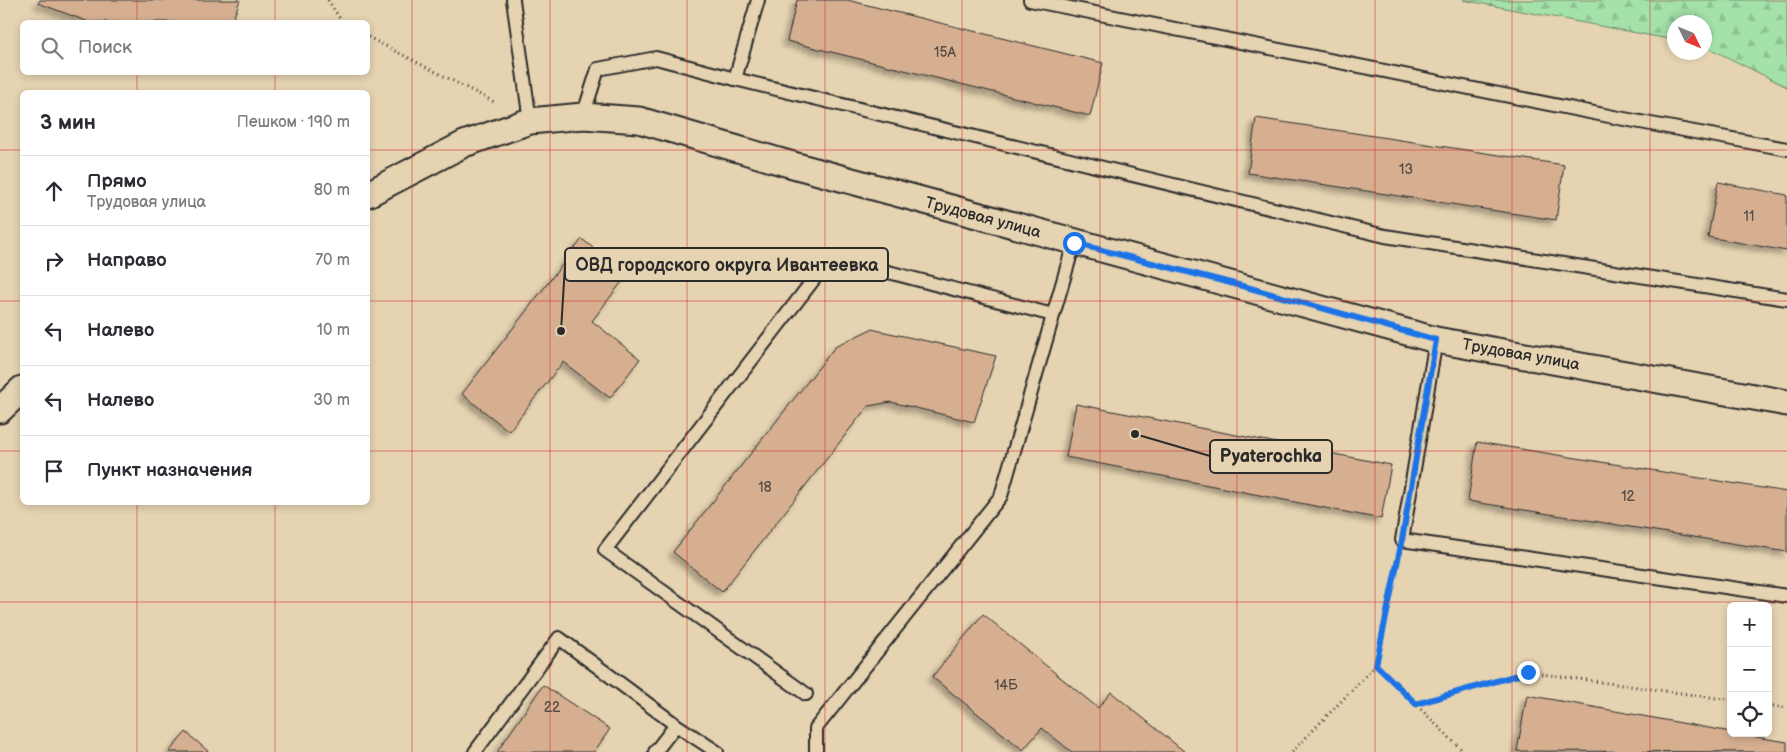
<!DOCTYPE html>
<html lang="ru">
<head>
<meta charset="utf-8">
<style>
  body { margin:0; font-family:"Balsamiq Sans",sans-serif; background:#f2f2f3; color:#2b2b33 }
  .controls { position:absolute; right:15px; bottom:15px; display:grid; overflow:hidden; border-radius:8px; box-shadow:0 2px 8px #0003 }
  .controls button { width:45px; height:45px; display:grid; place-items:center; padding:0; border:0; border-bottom:1px solid #e1e1e2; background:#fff; color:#2b2b33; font:25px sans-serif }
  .compass { position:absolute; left:1667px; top:15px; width:45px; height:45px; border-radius:50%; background:#fff; box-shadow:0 2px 8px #0003; rotate:133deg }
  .stop { position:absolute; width:15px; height:15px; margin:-11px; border:4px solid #1a73e8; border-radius:50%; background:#fff }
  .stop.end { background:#1a73e8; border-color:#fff; box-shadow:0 1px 5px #0008 }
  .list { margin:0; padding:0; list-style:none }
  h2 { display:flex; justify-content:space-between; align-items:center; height:65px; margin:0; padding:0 20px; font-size:21px }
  h2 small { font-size:16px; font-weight:400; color:#7c7c81 }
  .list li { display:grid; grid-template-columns:32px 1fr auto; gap:15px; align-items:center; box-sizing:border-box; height:70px; padding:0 20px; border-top:1px solid #e1e1e2 }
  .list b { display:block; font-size:19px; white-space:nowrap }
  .list p { margin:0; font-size:16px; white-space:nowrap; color:#7c7c81 }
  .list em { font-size:16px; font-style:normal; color:#7c7c81 }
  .icon { flex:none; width:28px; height:28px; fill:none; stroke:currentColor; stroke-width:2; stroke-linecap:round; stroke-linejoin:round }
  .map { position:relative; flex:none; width:1787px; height:752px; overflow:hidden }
  .search { position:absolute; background:#fff; box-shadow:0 2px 8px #0003; left:20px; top:20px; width:350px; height:55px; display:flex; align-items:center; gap:12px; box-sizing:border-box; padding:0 18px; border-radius:8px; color:#7c7c81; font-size:19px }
  .panel { position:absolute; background:#fff; box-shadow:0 2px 8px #0003; left:20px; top:90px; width:350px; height:415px; border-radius:8px }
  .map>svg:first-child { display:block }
</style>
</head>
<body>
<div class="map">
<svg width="1787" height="752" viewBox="0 0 1787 752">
  <defs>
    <pattern id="forest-firs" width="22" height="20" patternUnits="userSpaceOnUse" patternTransform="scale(1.25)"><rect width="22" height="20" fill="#a4e2aa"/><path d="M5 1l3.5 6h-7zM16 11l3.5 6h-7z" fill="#8dc292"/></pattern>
    <filter id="shadow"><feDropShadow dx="-4.5" dy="4.5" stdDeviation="2.5" flood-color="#0004"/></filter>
  </defs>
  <rect width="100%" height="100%" fill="#e5d3b1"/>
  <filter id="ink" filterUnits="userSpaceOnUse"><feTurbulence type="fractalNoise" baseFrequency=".02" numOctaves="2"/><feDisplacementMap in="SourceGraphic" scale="10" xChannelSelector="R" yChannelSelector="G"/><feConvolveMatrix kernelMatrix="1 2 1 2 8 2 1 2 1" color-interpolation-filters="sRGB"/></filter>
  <g filter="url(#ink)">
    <path fill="url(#forest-firs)" stroke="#68866a" d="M 1463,0 L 1787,0 L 1787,87 L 1705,46 L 1704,22 L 1674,22 L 1674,40 Z"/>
    <g fill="#d6af91" stroke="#2b2b2b" filter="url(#shadow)">
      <path d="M 40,0 L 240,0 L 232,22 L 89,22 L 38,3 Z"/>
      <path d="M 797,0 L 847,0 L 1103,63 L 1090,116 L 787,41 Z"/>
      <path d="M 1256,118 L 1564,165 L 1556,220 L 1248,173 Z"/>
      <path d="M 1718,182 L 1787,195 L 1787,251 L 1708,237 Z"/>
      <path d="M 582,239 L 627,275 L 592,321 L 640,359 L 610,398 L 563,362 L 509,431 L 462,394 Z"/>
      <path d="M 871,329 L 996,356 L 974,422 L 891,402 L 868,406 L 722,592 L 673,552 L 835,347 Z"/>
      <path d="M 1076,404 L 1391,465 L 1381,519 L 1066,457 Z"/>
      <path d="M 1477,442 L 1787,492 L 1787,552 L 1468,501 Z"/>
      <path d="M 983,614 L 1098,708 L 1111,692 L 1185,752 L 1072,752 L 1042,728 L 1023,750 L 932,677 Z"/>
      <path d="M 543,685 L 610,729 L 594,752 L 497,752 Z"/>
      <path d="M 1527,695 L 1731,732 L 1731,733 L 1787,742 L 1787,752 L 1517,751 Z"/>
      <path d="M 186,732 L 209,752 L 169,752 Z"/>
    </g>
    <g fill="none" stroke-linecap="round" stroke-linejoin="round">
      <g stroke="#2b2b2b" stroke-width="16">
        <g id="lane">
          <path d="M 513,0 L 530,121"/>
          <path d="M 1030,0 L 1624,119 L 1787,149"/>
          <path d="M 735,79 L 758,0"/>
          <path d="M 583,116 L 598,69 L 656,58 L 735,79 L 1385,236 L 1787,299"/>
          <path d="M 1436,340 L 1402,540 L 1787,596"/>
          <path d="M 806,694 L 605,550 L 831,257 L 1053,315"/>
          <path d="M 475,752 L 559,638 L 676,725 L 717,752"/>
          <path d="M 655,752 L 676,725"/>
          <path d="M 816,752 L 816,728 L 1001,496 L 1074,243"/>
        </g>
      </g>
      <g stroke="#2b2b2b" stroke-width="29">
        <g id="street">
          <path d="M 368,194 L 464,144 L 530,121 L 583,116 L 639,120 L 782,162 L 1436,340 L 1787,403"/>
          <path d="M 0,410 L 22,389"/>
        </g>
      </g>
      <g stroke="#2b2b2b" stroke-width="3" stroke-dasharray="1 4" stroke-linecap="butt">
        <path d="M 328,0 L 342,22"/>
        <path d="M 368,37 L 496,103"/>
        <path d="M 1397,560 L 1376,665 L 1464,752"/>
        <path d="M 1416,704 L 1528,672 L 1731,700"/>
        <path d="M 1768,705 L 1787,708"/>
        <path d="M 1292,752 L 1376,665"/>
      </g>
      <use href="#lane" stroke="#e5d3b1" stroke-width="12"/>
      <use href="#street" stroke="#e5d3b1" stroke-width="25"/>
    </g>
  </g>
  <g fill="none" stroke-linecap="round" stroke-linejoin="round" filter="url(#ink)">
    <path stroke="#1a73e8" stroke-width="6" d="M 1074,243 L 1250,288 L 1436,340 L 1402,540 L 1376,665 L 1416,704 L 1528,672"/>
  </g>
  <path fill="none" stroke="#d62828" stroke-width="1" stroke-opacity="0.55" d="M 137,0 L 137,22M 275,0 L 275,22M 412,0 L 412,752M 550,0 L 550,752M 687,0 L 687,752M 825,0 L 825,752M 962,0 L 962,752M 1100,0 L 1100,752M 1237,0 L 1237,752M 1375,0 L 1375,752M 1512,0 L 1512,752M 1650,0 L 1650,752M 137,72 L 137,92M 275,72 L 275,92M 0,150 L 22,150M 368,150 L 1787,150M 0,301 L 22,301M 368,301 L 1787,301M 0,451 L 22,451M 368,451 L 1787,451M 137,502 L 137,752M 275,502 L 275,752M 0,602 L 1787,602"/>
  <g text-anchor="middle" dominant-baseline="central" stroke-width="4" stroke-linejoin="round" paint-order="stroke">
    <g font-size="14" fill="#564c44">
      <text x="945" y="52">15А</text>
      <text x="1406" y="169">13</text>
      <text x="1749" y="216">11</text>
      <text x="765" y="487">18</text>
      <text x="1628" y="496">12</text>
      <text x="1006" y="685">14Б</text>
      <text x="552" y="707">22</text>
    </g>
    <g font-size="16" fill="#2b2b2b" stroke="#e5d3b1">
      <text transform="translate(983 218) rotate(15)">Трудовая улица</text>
      <text transform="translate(1521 355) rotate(10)">Трудовая улица</text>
    </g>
  </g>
  <path fill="none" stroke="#2b2b2b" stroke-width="2" d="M561 331L565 265M1135 434L1210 456"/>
  <g fill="#2b2b2b" stroke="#e5d3b1" stroke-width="2">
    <circle cx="561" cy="331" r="5"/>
    <circle cx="1135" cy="434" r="5"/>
  </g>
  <g fill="#e5d3b1" stroke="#2b2b2b" stroke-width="2">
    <rect x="565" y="248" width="323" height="33" rx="5"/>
    <rect x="1210" y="440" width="122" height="33" rx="5"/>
  </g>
  <g font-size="18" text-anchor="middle" font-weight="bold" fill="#2b2b2b">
    <text x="727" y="271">ОВД городского округа Ивантеевка</text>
    <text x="1271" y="462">Pyaterochka</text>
  </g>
</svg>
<div class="controls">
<button>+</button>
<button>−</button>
<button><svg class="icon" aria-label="locate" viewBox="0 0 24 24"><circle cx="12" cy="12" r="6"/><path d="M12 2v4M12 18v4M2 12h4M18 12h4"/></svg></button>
</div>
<svg class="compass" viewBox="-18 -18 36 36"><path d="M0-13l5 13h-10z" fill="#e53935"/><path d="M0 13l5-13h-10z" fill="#7c7c81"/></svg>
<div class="stop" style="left:1074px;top:243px"></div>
<div class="stop end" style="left:1528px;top:672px"></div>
<div class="search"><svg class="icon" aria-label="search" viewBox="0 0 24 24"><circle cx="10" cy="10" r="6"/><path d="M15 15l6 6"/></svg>Поиск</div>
<section class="panel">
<h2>3 мин<small>Пешком · 190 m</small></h2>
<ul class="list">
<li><svg class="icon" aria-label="ahead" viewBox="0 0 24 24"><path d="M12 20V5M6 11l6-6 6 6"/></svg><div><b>Прямо</b><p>Трудовая улица</p></div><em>80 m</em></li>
<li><svg class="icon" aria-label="right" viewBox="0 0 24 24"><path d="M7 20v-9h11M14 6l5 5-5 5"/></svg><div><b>Направо</b></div><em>70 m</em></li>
<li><svg class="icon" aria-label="left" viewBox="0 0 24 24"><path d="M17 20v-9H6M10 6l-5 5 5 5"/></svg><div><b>Налево</b></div><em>10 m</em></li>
<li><svg class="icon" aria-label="left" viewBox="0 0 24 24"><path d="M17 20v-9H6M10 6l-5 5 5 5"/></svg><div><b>Налево</b></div><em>30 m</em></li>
<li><svg class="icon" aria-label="arrive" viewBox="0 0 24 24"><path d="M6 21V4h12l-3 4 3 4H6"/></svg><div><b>Пункт назначения</b></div></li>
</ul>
</section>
</div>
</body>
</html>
